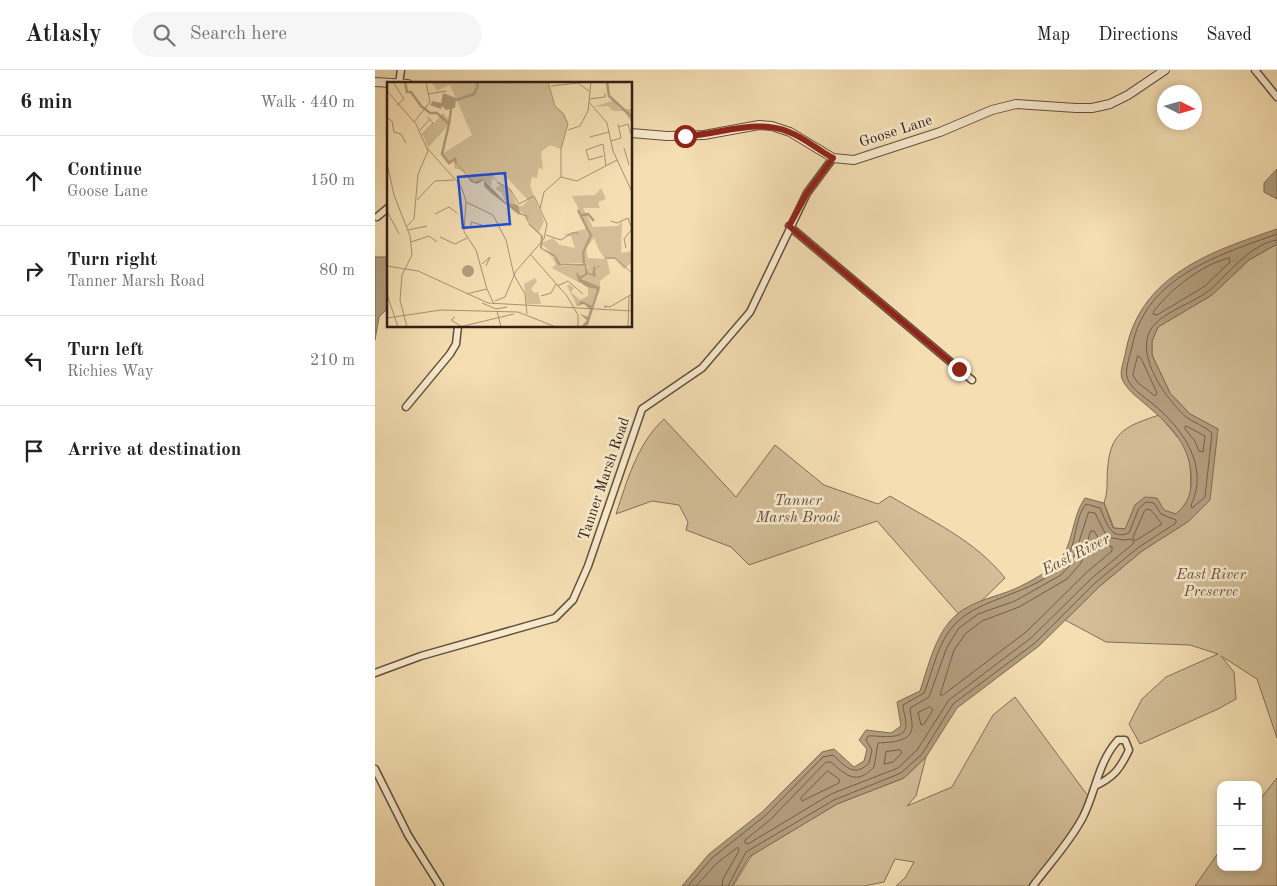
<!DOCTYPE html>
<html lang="en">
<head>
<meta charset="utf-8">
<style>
  body { margin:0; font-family:"Old Standard TT",serif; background:#f6f6f6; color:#222 }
  .controls { position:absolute; right:15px; bottom:15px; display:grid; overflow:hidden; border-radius:10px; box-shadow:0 2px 8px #0003 }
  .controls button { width:45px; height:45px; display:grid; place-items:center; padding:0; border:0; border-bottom:1px solid #e0e0e0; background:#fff; color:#222; font:25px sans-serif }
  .compass { position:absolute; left:782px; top:15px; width:45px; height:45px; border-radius:50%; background:#fff; box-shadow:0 2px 8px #0003; rotate:95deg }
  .stop { position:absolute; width:15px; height:15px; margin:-11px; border:4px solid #8f2418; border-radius:50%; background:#fff }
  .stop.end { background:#8f2418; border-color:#fff; box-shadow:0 1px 5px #0008 }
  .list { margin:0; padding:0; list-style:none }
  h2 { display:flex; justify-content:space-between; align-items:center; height:65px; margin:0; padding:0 20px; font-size:21px }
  h2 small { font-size:16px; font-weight:400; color:#767676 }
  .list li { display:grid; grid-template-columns:32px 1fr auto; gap:15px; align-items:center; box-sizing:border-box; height:90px; padding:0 20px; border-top:1px solid #e0e0e0 }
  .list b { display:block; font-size:19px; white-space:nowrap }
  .list p { margin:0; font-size:16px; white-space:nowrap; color:#767676 }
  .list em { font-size:16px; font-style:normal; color:#767676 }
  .icon { flex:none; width:28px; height:28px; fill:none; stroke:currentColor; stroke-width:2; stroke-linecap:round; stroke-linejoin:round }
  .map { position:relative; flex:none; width:902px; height:816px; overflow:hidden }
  header { display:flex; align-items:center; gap:30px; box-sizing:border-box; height:70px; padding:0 25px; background:#fff; border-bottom:1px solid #e0e0e0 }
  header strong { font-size:24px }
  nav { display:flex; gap:28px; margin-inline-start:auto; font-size:18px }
  .search { width:350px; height:45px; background:#f6f6f6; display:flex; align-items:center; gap:12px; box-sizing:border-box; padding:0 18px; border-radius:28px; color:#767676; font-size:19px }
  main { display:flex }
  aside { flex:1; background:#fff }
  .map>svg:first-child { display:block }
</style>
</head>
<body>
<header>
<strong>Atlasly</strong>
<div class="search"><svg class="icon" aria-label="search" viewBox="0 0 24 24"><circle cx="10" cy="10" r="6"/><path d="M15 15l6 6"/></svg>Search here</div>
<nav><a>Map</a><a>Directions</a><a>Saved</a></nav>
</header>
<main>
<aside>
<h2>6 min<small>Walk · 440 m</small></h2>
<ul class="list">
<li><svg class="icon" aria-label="ahead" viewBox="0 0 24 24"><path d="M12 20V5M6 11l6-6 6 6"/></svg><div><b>Continue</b><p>Goose Lane</p></div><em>150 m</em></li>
<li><svg class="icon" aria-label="right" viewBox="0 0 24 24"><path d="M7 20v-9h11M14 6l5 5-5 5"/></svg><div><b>Turn right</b><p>Tanner Marsh Road</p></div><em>80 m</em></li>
<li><svg class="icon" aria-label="left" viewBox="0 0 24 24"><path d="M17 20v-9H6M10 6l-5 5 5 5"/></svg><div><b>Turn left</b><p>Richies Way</p></div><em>210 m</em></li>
<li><svg class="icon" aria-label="arrive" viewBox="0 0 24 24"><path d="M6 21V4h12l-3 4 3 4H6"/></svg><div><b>Arrive at destination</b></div></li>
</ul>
</aside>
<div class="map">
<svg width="902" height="816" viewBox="0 0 902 816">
  <rect width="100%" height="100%" fill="#f4deb2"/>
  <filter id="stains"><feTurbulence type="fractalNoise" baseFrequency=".004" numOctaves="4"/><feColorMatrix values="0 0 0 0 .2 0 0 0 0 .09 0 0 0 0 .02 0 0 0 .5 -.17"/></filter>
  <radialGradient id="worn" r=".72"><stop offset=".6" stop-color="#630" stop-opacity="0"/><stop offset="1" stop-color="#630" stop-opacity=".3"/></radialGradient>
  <g fill="#d3be98" stroke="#826f58">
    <path d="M 902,174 L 902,668 L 882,609 L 846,586 L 859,602 L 861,629 L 843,639 L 765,674 L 754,654 L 767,629 L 791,607 L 843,584 L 815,575 L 731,572 L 690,550 L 725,516 L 767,481 L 814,451 L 843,359 L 815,344 L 795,323 L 777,285 L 777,271 L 783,257 L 837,225 L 874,190 Z"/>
    <path d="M 784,345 L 810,376 L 815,388 L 816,424 L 810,435 L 801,444 L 760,435 L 751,459 L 739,458 L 729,433 C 734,419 731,409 733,395 C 736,360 755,355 784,345 Z"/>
    <path d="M 289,349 L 361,427 L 400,375 L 449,415 L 503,434 L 515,426 C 555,450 601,471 630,508 L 588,549 L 502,451 L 374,495 L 356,477 L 311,460 L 313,452 L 304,435 L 277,431 L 241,444 C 252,411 262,374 289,349 Z"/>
    <path d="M 640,627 L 716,730 L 707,749 L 658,816 L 521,816 L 530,808 L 539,792 L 520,789 L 509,812 L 489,816 L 358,816 L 377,785 L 462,734 L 529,708 L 551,687 L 541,726 L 532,736 L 577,717 L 618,645 Z"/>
    <path d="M 902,708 L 902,816 L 820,816 L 846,779 L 846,797 L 883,797 L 883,732 Z"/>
  </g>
  <g fill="#b29d7d" stroke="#7e6b54">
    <path d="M 902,99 L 902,129 L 889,122 L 889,113 Z"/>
    <path d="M 902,159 L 902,174 L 874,190 L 837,225 L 783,257 L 777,271 L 777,285 L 795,323 L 815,344 L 843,359 L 835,430 L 814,451 L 767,481 L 725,516 L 664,576 L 582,638 L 551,687 L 529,708 L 462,734 L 374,787 L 357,816 L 307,816 L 334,784 L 387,742 L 447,682 L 459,679 L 479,697 L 489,691 L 492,679 L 484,670 L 491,660 L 516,663 L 526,656 L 522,632 L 545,621 C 553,597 559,570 575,551 C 590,534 612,529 632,522 C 646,517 672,503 682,493 C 699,477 696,447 710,428 L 729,433 L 738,458 L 750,459 L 760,435 L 770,427 L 782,428 L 789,440 L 801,444 C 814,432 817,422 816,404 C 814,373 793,353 770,334 C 761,326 752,320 747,309 C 744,301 750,288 751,280 C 766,204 838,181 902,159 Z"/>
    <path d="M 0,187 L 14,187 L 14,237 L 4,247 L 0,270 Z"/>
  </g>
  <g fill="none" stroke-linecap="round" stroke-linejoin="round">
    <g stroke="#725e4a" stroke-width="1">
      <path d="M 902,164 C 844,185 770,207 757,277 C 755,285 750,299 752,307 C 755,318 769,327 778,334 C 807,358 835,396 816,435 L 817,438 L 830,427 L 837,363 C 830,356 819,353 811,347 C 791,329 755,280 780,254 C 793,240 820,232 835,220 C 853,204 877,173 902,170"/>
      <path d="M 854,188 L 855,192 L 830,216 L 782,245 L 778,244 L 779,241 C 795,220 827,194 854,188 Z"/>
      <path d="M 763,286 L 766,288 L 782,323 L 780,326 L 762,312 L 758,305 Z"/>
      <path d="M 811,356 L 830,366 L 828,382 L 824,381 L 820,371 L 810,359 Z"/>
      <path d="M 772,439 L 776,440 L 787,454 L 760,471 L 758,467 L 769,442 Z"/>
      <path d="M 714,442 L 720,443 L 732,467 L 749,470 L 757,469 L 759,473 L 717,508 L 656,568 L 574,630 L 542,680 L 523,698 L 456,724 L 373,774 L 370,773 L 370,770 L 395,750 L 451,692 L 456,692 C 471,705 481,716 499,697 L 503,673 C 515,672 539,673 537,654 C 537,649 535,644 535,638 L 554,627 L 572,577 L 584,558 L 603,544 L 640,531 L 686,505 L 697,493 Z"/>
      <path d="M 716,461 L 719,461 L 726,472 L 737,477 L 737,481 L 712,502 L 651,562 L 568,625 L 565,625 L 579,580 L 590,564 L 607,551 L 644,537 L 692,509 L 706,493 Z"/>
      <path d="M 555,637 L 558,640 L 549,654 L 546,655 L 543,643 Z"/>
      <path d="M 525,680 L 527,683 L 518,692 L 509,694 L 511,682 Z"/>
      <path d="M 453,701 L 464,709 L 464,713 L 427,731 L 426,728 Z"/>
      <path d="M 313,816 L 337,788 L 391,745 L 448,687 L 458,685 C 470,696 479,708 494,693 L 497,680 L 491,670 L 493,666 C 502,665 531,672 531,655 C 531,648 528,641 528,635 L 549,623 C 558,601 562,573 580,554 C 604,528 658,524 686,496 C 703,480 697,452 711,434 L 725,438 C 731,451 735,471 754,463 L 764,438 L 771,432 L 779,433 L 786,444 L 801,450 L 801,453 L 764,477 L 721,512 L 660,573 L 578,634 L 547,684 L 526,703 L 459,730 L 371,782 L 353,816"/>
      <path d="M 321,816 L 342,793 L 363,777 L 364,781 L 348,809 L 347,816"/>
    </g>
    <g stroke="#62503e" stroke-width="9">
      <g id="minor">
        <path d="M 880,0 L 902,27"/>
        <path d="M 24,13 L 26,0"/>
        <path d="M 2,147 L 14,137"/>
        <path d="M 414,156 L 597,310"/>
        <path d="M 31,337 L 75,284 L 81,274 L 83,256"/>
        <path d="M 0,603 L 46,586 L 180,548 L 198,530 L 213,496 L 267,339 L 327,298 L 375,242 L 432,123 L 458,88"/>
        <path d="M 0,699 L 33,765 L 65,816"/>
        <path d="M 658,816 C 675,793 695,772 708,747 C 721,721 723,692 743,670 L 750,670 L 754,680 C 745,699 739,707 720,716"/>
      </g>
    </g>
    <g stroke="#62503e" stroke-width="10">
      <g id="tertiary">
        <path d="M 0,12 L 33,14"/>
        <path d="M 256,63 L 292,66 L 329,65 L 384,55 L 397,56 L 415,62 L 458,88 L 479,90 L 565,62 L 617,40 L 641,34 L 701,38 L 717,38 L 735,34 L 753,25 L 790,0"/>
      </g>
    </g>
    <use href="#minor" stroke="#f8eacd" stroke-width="6"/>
    <use href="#tertiary" stroke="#f8eacd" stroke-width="8"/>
  </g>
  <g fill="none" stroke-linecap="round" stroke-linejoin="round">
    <path stroke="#8f2418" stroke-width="6" d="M 310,66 C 344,65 381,48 414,62 C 430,68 443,80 458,88 L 432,123 L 414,156 L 584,299"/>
  </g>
  <g text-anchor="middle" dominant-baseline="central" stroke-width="5" stroke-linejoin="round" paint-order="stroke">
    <g font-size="15" fill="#312017" stroke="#f8eacd">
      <text transform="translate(521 62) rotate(-18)">Goose Lane</text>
      <text transform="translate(230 409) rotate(-71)">Tanner Marsh Road</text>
    </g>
    <g font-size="15" font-style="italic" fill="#624f3e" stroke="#f8eacd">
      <text x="423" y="431">Tanner<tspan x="423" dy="17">Marsh Brook</tspan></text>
      <text x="836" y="505">East River<tspan x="836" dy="17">Preserve</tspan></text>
    </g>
    <g font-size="16" font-style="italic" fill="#5e4c3b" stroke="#f8eacd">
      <text transform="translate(701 485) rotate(-27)">East River</text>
    </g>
  </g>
  <g transform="translate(12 12)">
    <rect width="245" height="245" fill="#f4deb2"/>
    <path d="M 44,0 L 161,0 L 167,23 L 177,31 L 181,42 L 174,67 L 163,63 L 154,70 L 156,87 L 152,86 L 150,96 L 145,95 L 143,104 L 157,139 L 152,150 L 141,140 L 138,132 L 119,121 L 114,110 L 108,107 L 114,102 L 123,107 L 130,124 L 136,124 L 141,118 L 121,97 L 111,91 L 106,94 L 111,99 L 105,96 L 104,104 L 96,97 L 87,101 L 79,90 L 67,86 L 68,78 L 62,81 L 57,76 L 55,72 L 85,53 L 63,3 L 51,8 L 52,11 ZM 227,18 L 233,27 L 245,27 L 245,42 L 237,29 L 226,29 L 221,24 L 207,25 ZM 56,31 L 64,40 L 41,66 L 36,53 ZM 214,106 L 219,117 L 211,120 L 213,126 L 196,126 L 206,145 L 231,144 L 235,139 L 234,171 L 245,169 L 245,180 L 237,187 L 228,177 L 220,177 L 223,191 L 213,199 L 213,208 L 206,226 L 196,221 L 190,224 L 180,204 L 182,202 L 187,206 L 184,210 L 193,218 L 201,214 L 201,205 L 194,197 L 198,194 L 201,185 L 197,181 L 175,182 L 154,161 L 166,156 L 173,163 L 188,166 L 184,154 L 176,153 L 201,146 L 185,114 L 208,113 ZM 207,156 L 212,168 L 218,177 L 201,176 L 199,166 ZM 162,172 L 176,184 L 198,184 L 198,192 L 192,194 L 193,201 L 165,186 L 169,182 ZM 148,196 L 150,199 L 144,207 L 147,211 L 151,210 L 154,222 L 140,222 L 137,202 Z" fill="#d3be98" fill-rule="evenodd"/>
    <path d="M 56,11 L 69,16 L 68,26 L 59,28 L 55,24 L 54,27 L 43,23 L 46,19 L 54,21 ZM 68,79 L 87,100 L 96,97 L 119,121 L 131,123 L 133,131 L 140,133 L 141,140 L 156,154 L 155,166 L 168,173 L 174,182 L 199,182 L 201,191 L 204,191 L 205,193 L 207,182 L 209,188 L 211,184 L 213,184 L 208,188 L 209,195 L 201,192 L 194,197 L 213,205 L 201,243 L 194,245 L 200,238 L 193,232 L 201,235 L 203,227 L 197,222 L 189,224 L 195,219 L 205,224 L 210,207 L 200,205 L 191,199 L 189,190 L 193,194 L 198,192 L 198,184 L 171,183 L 167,175 L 153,166 L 154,154 L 142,143 L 138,134 L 131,132 L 104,111 L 97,104 L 97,98 L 90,102 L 84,100 ZM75 189a6 6 0 1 1 12 0a6 6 0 1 1-12 0Z" fill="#b29d7d"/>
    <path fill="none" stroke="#b29d7d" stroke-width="2.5" d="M 18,0 L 20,10 L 24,10 L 34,24 L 43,31 L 50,31 L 62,42 L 55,72 L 62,81 L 68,77 L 69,82M 220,0 L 222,14 L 245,35M 69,18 L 87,12 L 91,4 L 89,0M 62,42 L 64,27M 191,128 L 200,146M 195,133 L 201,132 L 207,139M 197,182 L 196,171 L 204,153 L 200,146"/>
    <path fill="none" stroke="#a69274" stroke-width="1" d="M 6,0 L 17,17 L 10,23M 161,0 L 168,24 L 177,33 L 181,42 L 174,67 L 174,95M 164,4 L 191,1 L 202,9M 0,9 L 29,42 L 41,69 L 31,92 L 27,137 L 20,144M 41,12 L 59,9M 203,17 L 218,15 L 218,11M 202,20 L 220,41 L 226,69 L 245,110M 0,36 L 5,39 L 7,50 L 14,52 L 19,61M 27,40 L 43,20 L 39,0M 232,45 L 241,42 L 244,52M 33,48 L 44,36M 181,48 L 193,44 L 201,29 L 204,0M 35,53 L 46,41 L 40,35M 203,55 L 222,50M 224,59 L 234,56 L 231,42M 40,66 L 74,104 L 79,119 L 77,150 L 89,168 L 100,207M 237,66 L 242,83M 216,74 L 202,78 L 199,68 L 216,62 L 219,84M 0,81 L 7,113 L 23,154 L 25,173 L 15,193 L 13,218 L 20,245M 174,95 L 190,99 L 230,78M 113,102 L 110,100 L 123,107 L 132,122 L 147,114 L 153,126M 30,118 L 48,99 L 67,98M 79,120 L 106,133 L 119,158 L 127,193 L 138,212 L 140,232M 0,129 L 12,152M 48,132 L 62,125 L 70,131M 224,139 L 230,141 L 241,136 L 245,147M 76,144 L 84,145 L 84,140 L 95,143M 21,148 L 40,144M 159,153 L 174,158 L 185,151 L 192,151M 53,155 L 68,162 L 80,156M 24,160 L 42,154 L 50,160M 239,166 L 237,157 L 245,147M 143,172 L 180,214 L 191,233 L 191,245M 218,176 L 228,176 L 245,191M 95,182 L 103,175 L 99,184M 0,184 L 31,189 L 101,221 L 245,229M 170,204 L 181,199 L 196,212M 100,207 L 107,222M 0,212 L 11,245M 79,212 L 100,207M 154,214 L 164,211 L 169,202M 108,219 L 118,215 L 129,189 L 157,157 L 160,142 L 153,127 L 157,110 L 174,95M 95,221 L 109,227 L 120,225M 219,226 L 217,224 L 223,225 L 245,212M 110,229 L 114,245M 68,235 L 64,238 L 74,244M 0,236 L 54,228 L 131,230 L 169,245M 72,245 L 127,232M 241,245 L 242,214"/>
    <path fill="#1d4ed8" fill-opacity="0.15" stroke="#1d4ed8" stroke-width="2.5" d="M 118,91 L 123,142 L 76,146 L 71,95 Z"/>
    <rect width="245" height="245" fill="none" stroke="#312017" stroke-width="2.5"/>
  </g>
  <rect width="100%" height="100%" filter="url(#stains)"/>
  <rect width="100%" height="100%" fill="url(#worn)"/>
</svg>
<div class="controls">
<button>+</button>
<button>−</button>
</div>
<svg class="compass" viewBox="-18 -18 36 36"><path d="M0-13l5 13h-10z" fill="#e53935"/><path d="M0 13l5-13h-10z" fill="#767676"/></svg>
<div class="stop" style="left:310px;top:66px"></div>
<div class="stop end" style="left:584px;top:299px"></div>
</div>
</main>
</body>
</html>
